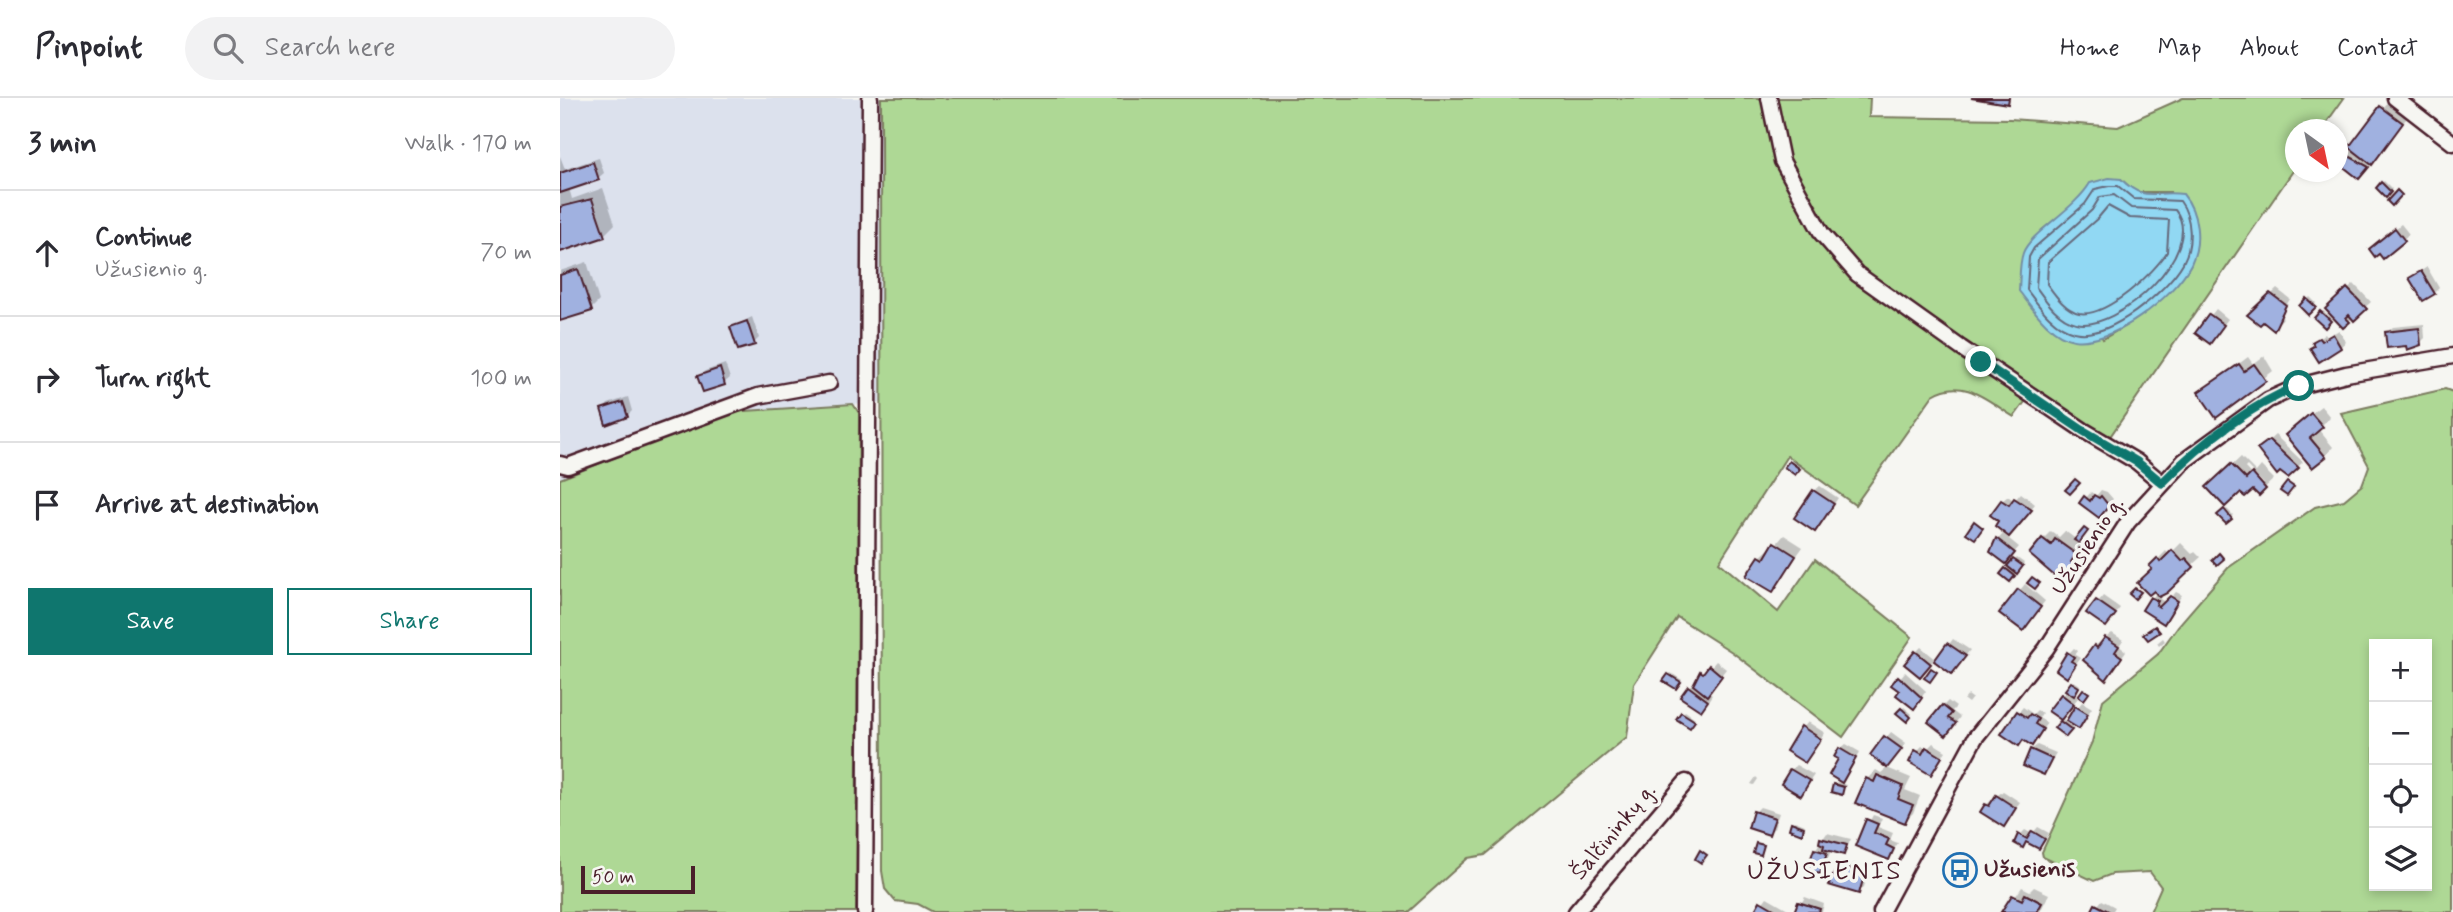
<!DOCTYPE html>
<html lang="en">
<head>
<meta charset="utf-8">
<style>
  body { margin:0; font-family:Mynerve,sans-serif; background:#f2f2f3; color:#2b2b33 }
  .controls { position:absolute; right:21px; bottom:21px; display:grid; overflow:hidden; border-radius:0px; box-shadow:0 4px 10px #0003 }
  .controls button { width:63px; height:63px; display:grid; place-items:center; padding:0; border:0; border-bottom:2px solid #e1e1e2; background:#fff; color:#2b2b33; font:35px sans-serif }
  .compass { position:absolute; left:1725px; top:21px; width:63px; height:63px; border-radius:50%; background:#fff; box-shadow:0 4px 10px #0003; rotate:147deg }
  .scale { position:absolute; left:21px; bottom:18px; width:114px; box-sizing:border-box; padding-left:7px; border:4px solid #4a1f2b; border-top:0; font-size:19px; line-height:24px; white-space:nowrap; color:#4a1f2b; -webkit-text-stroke:5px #f6f6f2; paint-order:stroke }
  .stop { position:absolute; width:21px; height:21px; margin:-16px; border:5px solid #0f766e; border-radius:50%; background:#fff }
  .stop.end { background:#0f766e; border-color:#fff; box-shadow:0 2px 7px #0008 }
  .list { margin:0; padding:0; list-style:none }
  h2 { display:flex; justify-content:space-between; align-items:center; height:91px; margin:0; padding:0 28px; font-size:30px }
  h2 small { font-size:23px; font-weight:400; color:#7c7c81 }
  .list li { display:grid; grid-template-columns:46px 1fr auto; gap:21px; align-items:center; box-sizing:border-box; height:126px; padding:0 28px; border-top:2px solid #e1e1e2 }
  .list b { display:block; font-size:26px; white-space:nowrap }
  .list p { margin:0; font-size:23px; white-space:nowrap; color:#7c7c81 }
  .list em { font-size:23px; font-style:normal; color:#7c7c81 }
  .actions { display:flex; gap:14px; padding:21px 28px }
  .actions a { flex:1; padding:16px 0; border:2px solid #0f766e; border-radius:0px; text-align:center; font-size:24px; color:#0f766e }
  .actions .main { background:#0f766e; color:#fff }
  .icon { flex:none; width:38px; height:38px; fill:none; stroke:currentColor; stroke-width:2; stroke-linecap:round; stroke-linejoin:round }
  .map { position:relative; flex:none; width:1893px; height:814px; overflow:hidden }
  header { display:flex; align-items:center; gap:42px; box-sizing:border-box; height:98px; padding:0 35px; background:#fff; border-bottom:2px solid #e1e1e2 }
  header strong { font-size:33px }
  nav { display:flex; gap:38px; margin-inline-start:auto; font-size:24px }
  .search { width:490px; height:63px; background:#f2f2f3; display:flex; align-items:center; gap:18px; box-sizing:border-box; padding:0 24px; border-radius:38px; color:#7c7c81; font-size:26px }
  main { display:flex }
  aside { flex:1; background:#fff }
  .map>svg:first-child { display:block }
</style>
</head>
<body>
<header>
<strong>Pinpoint</strong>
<div class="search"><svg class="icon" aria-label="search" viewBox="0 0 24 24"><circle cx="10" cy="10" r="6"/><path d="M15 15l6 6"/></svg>Search here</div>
<nav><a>Home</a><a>Map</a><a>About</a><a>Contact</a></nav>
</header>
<main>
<aside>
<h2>3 min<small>Walk · 170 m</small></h2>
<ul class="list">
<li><svg class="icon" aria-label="ahead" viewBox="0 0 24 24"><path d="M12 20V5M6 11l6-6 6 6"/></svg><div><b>Continue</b><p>Užusienio g.</p></div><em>70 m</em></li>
<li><svg class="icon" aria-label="right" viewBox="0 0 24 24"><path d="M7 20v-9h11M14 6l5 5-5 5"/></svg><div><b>Turn right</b></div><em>100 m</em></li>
<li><svg class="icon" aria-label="arrive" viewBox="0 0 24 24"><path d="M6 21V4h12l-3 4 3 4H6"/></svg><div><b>Arrive at destination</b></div></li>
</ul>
<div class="actions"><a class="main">Save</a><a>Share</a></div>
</aside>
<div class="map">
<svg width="1893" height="814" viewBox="0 0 1893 814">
  <rect width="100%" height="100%" fill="#f6f6f2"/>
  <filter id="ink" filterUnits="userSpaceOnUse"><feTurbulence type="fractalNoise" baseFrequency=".0143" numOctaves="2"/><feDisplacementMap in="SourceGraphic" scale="14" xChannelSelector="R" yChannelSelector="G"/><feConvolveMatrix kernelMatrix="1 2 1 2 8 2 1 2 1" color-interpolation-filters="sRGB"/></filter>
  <g filter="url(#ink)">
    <path fill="#dce1ed" d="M 0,0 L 321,0 L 322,305 L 170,314 L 0,381 Z"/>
    <g fill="#aed895" stroke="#7c7c60" stroke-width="2" fill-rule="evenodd">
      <path d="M 321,0 L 1310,0 L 1309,19 L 1450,21 L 1558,29 L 1623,0 L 1784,0 L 1762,31 L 1736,32 L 1735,70 L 1549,340 L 1475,290 L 1454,319 C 1428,303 1403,278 1373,297 L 1295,407 L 1227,358 L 1159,464 L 1218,514 L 1255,461 L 1352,539 L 1283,639 L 1172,554 L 1117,519 L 1074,586 L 1067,639 L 925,757 L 908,760 L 848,814 L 373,814 L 358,806 L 335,803 L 325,791 L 322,773 ZM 1561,81 L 1575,94 L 1610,94 L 1596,205 L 1575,222 L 1543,241 L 1482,132 L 1521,101 L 1531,85 Z"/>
      <path d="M 1885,291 L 1893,294 L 1893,814 L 1590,814 L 1601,789 L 1590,774 L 1552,776 L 1534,783 L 1483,759 L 1482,754 L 1532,644 L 1543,602 L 1598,556 L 1618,528 L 1668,470 L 1755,409 L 1784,402 L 1802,387 L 1809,368 L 1781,315 ZM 1814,546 L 1867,546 L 1867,788 L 1814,788 Z"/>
      <path d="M 293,306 L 299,315 L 296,814 L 0,814 L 0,381 L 170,314 Z"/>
    </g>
    <path fill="#91d8f3" stroke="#758ea3" stroke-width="2" d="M 1549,80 L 1561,81 C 1585,105 1593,92 1623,96 C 1638,114 1642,144 1631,166 C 1614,199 1552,248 1514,242 C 1490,238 1473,211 1459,193 C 1460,181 1459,166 1463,155 C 1470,135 1515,111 1530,85 Z"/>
    <g fill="#0003" fill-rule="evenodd">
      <path d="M 1830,1 L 1850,16 L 1804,74 L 1782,66 Z"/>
      <path d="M 0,58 L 5,71 L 39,60 L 44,75 L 38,80 L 9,90 L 12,101 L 43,90 L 55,126 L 44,137 L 0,152 Z"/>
      <path d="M 1824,83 L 1832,91 L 1826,97 L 1818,90 Z"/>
      <path d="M 1841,126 L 1849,136 L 1823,159 L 1816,146 Z"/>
      <path d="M 27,164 L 39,203 L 31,211 L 0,221 L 0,173 Z"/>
      <path d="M 1867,169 L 1879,190 L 1874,195 L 1851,180 Z"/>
      <path d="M 1794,186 L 1811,204 L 1783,228 L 1767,211 Z"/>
      <path d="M 1717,191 L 1730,201 L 1720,218 L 1723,220 L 1714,230 L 1690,217 Z"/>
      <path d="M 1750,199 L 1756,205 L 1748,214 L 1741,208 Z"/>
      <path d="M 1656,211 L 1668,221 L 1655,238 L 1637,235 Z"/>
      <path d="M 1763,213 L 1772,220 L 1765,227 L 1757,220 Z"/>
      <path d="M 192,219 L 199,240 L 194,245 L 172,229 Z"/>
      <path d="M 1864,226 L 1865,240 L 1860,245 L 1827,234 L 1833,229 Z"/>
      <path d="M 1779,232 L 1786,244 L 1780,249 L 1756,247 L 1754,244 L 1765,236 L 1767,239 Z"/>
      <path d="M 1704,258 L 1713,273 L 1656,317 L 1640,295 L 1688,259 L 1693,266 Z"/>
      <path d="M 165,266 L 170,280 L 164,285 L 139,278 L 145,273 Z"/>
      <path d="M 68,299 L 72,313 L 67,318 L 43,312 L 48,306 Z"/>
      <path d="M 1761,308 L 1770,319 L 1758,331 L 1773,349 L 1765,358 L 1735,328 Z"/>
      <path d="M 1715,337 L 1743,364 L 1728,378 L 1705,346 Z"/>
      <path d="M 1681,359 L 1696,374 L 1701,368 L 1714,381 L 1699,395 L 1693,389 L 1649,389 ZM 1687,368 L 1704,386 L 1700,386 L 1685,370 Z"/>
      <path d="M 1232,362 L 1240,368 L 1235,375 L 1226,369 Z"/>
      <path d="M 1260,388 L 1278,400 L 1260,426 L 1254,393 Z"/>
      <path d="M 1541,392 L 1547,394 L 1553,401 L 1539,418 L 1526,400 L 1531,394 L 1536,398 Z"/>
      <path d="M 1461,395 L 1475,406 L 1455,431 L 1441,422 L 1442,403 L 1448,398 L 1454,403 Z"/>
      <path d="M 1667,411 L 1673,417 L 1666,424 L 1660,417 Z"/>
      <path d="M 1527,429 L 1519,443 L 1523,447 L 1518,455 L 1523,459 L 1509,475 L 1504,472 L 1498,478 L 1483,441 L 1491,433 L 1499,439 L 1505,433 L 1517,442 Z"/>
      <path d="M 1443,436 L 1459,449 L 1451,458 L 1434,446 Z"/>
      <path d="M 1224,437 L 1243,449 L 1212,492 L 1200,459 L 1209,451 L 1211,452 Z"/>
      <path d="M 1621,445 L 1632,456 L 1635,453 L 1641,459 L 1600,496 L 1600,501 L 1606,505 L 1616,494 L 1622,497 L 1604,523 L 1584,511 L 1597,494 L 1591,468 L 1606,453 L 1609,457 Z"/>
      <path d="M 1457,460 L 1464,465 L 1450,482 L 1443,476 Z"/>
      <path d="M 1465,486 L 1485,503 L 1468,525 L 1442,514 Z"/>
      <path d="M 1543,498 L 1560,510 L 1551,522 L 1529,515 Z"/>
      <path d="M 1552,535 L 1563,542 L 1559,548 L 1566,553 L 1551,574 L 1525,562 L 1535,548 Z"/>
      <path d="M 1603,540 L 1605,543 L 1599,548 L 1597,545 Z"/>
      <path d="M 1393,541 L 1410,552 L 1397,569 L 1392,574 L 1374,561 L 1365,572 L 1356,554 L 1361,549 L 1377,562 Z"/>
      <path d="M 1514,550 L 1518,553 L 1515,557 L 1520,560 L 1507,578 L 1509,555 Z"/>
      <path d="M 1156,563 L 1166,571 L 1148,594 L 1152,597 L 1146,606 L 1129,589 L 1147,569 L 1149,571 Z"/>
      <path d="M 1345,574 L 1366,593 L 1359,603 L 1334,587 Z"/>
      <path d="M 1111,575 L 1122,582 L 1118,587 L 1109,577 Z"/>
      <path d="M 1514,583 L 1520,587 L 1513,596 L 1518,600 L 1501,620 L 1507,624 L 1522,604 L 1532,610 L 1519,629 L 1509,622 L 1507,625 L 1513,629 L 1506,637 L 1497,630 L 1503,622 L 1491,612 Z"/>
      <path d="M 1408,597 L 1412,600 L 1408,605 L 1404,602 Z"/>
      <path d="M 1388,603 L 1396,609 L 1392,613 L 1400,619 L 1391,631 L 1383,608 Z"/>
      <path d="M 1344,609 L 1352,616 L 1347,622 L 1339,615 Z"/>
      <path d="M 1463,609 L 1473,616 L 1477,612 L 1482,615 L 1479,620 L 1487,625 L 1472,646 L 1464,640 L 1458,615 Z"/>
      <path d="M 1125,613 L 1135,620 L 1132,625 L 1119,620 Z"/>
      <path d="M 1248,624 L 1265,635 L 1245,663 L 1243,630 Z"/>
      <path d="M 1331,634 L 1346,645 L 1332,663 L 1312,657 Z"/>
      <path d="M 1373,645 L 1386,653 L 1371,675 L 1357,653 L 1362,648 L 1367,651 Z"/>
      <path d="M 1286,646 L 1300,654 L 1281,682 L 1280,651 Z"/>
      <path d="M 1477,647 L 1496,655 L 1484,675 L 1471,652 Z"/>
      <path d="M 1236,667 L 1254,677 L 1241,696 L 1231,672 Z"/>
      <path d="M 1327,670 L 1351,680 L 1345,692 L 1360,698 L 1353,715 L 1345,723 L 1307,681 L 1316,672 L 1321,675 Z"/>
      <path d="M 1196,679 L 1198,681 L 1194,687 L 1191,686 Z"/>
      <path d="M 1277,684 L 1286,687 L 1282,695 L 1274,686 Z"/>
      <path d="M 1443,693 L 1460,704 L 1444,727 L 1426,707 Z"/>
      <path d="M 1200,709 L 1219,715 L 1214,730 L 1209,735 L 1195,714 Z"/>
      <path d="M 1313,717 L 1322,720 L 1318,729 L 1333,735 L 1330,742 L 1338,745 L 1328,760 L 1297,747 Z"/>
      <path d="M 1235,723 L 1245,727 L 1241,733 L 1232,725 Z"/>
      <path d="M 1478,729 L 1489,735 L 1484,744 L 1479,749 L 1468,743 L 1463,748 L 1460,737 L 1465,732 L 1472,736 Z"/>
      <path d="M 1267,735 L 1291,741 L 1284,755 L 1271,752 L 1265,769 L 1260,774 L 1255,752 Z"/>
      <path d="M 1294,765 L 1309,772 L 1304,789 L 1299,794 L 1278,771 L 1284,766 L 1291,768 Z"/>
      <path d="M 1462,789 L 1470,793 L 1474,789 L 1489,796 L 1480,814 L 1445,814 Z"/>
      <path d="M 1207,799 L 1228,811 L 1226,814 L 1196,814 Z"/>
      <path d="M 1245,799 L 1264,806 L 1262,814 L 1236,814 Z"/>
      <path d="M 1542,802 L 1555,809 L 1552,814 L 1533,814 Z"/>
    </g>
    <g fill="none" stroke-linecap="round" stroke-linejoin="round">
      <g stroke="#66697b" stroke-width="2">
        <path d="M 1549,88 L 1558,88 L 1574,101 L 1620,103 C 1632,119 1633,147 1623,165 C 1607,193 1549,243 1514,234 C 1493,229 1479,208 1467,192 L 1469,159 L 1474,150 L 1525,106 L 1535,91 Z"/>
        <path d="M 1554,97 L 1571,110 L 1615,112 C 1648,152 1555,236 1516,225 C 1498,221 1486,203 1476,189 L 1478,161 L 1532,112 L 1540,99 Z"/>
        <path d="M 1548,108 L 1570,120 L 1609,122 L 1607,154 C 1594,175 1546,220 1519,215 C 1505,212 1495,197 1487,186 L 1488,164 L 1538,120 Z"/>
      </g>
    </g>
    <g fill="#a0b1e0" stroke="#4a1f2b" stroke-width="2">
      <path d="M 1411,0 L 1449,0 L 1448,6 Z"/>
      <path d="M 1820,8 L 1843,25 L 1812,67 L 1789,49 Z"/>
      <path d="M 1787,57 L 1809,69 L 1799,81 L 1780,66 Z"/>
      <path d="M 33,64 L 39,82 L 0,95 L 0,75 Z"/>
      <path d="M 1821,84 L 1831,94 L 1826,100 L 1816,90 Z"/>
      <path d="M 1837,92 L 1842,97 L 1832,108 L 1827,103 Z"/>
      <path d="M 32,101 L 45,139 L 0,154 L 0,109 Z"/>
      <path d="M 1835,130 L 1845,143 L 1823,161 L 1819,156 L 1815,159 L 1809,151 Z"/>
      <path d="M 18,171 L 32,213 L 0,223 L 0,177 Z"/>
      <path d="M 1861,173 L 1875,196 L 1863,203 L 1849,180 Z"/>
      <path d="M 1787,190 L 1807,211 L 1794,223 L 1789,217 L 1786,220 L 1790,224 L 1783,230 L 1765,211 Z"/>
      <path d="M 1710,195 L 1726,207 L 1714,233 L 1703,224 L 1700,227 L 1687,217 Z"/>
      <path d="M 1746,200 L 1756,209 L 1748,217 L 1739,208 Z"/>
      <path d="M 1760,213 L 1771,223 L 1765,230 L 1754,220 Z"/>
      <path d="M 1649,216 L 1664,227 L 1650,246 L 1635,235 Z"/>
      <path d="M 187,223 L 195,247 L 178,252 L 170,229 Z"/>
      <path d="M 1859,230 L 1861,247 L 1847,252 L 1846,248 L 1827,250 L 1825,234 Z"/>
      <path d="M 1773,236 L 1781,250 L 1759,264 L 1750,250 L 1754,248 L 1752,244 L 1759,240 L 1761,243 Z"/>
      <path d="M 1679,266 L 1684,273 L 1694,266 L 1706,283 L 1656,320 L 1638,294 Z"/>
      <path d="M 160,270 L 165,287 L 143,294 L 137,278 Z"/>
      <path d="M 63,304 L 68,319 L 46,327 L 41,311 Z"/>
      <path d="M 1751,315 L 1763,329 L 1750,340 L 1766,359 L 1752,370 L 1725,337 Z"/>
      <path d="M 1709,342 L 1739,370 L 1728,380 L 1720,374 L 1717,377 L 1697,351 Z"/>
      <path d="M 1229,363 L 1240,371 L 1235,377 L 1224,369 Z"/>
      <path d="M 1671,366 L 1686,381 L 1692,375 L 1706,391 L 1699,398 L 1693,392 L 1685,399 L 1680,395 L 1665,409 L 1646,389 Z"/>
      <path d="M 1515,381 L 1520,385 L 1510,396 L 1505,392 Z"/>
      <path d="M 1727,384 L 1734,389 L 1727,398 L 1720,393 Z"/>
      <path d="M 1253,392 L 1274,406 L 1255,434 L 1234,420 Z"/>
      <path d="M 1534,397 L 1539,400 L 1541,398 L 1549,408 L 1539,420 L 1519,405 L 1524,398 L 1530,403 Z"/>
      <path d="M 1454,400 L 1472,412 L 1449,439 L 1435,428 L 1438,423 L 1430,417 L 1441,402 L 1449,407 Z"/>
      <path d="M 1664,411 L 1672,421 L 1666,426 L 1657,417 Z"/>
      <path d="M 1414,423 L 1423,430 L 1415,441 L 1406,435 Z"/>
      <path d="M 1524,430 L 1528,433 L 1519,445 L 1514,442 Z"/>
      <path d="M 1436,440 L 1455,455 L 1446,466 L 1430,454 Z"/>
      <path d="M 1482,440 L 1491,447 L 1495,441 L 1516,456 L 1511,464 L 1516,468 L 1509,477 L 1503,473 L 1498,481 L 1469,456 Z"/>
      <path d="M 1214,444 L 1236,458 L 1213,494 L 1186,478 L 1199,458 L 1204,461 Z"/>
      <path d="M 1612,452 L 1622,463 L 1626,460 L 1634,469 L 1607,495 L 1599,499 L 1594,493 L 1589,497 L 1577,485 L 1592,471 L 1589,468 L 1597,460 L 1600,464 Z"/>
      <path d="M 1659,455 L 1664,461 L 1657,467 L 1652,462 Z"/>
      <path d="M 1453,461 L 1463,468 L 1457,476 L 1447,468 Z"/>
      <path d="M 1445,470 L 1455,478 L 1450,484 L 1440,476 Z"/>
      <path d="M 1472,479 L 1480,485 L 1475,491 L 1467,485 Z"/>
      <path d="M 1575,490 L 1581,494 L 1575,501 L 1569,496 Z"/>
      <path d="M 1458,491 L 1481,509 L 1463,533 L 1439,515 Z"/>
      <path d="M 1610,498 L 1618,503 L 1604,526 L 1582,512 L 1590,499 L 1598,503 L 1596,507 L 1599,509 Z"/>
      <path d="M 1536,502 L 1556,516 L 1546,529 L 1526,515 Z"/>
      <path d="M 1595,528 L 1600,534 L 1588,542 L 1583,536 Z"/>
      <path d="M 1545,539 L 1559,548 L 1555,554 L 1562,559 L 1546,582 L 1523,562 L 1534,547 L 1537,550 Z"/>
      <path d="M 1387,545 L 1406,558 L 1392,576 L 1374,563 Z"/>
      <path d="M 1355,553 L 1371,566 L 1360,579 L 1344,566 Z"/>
      <path d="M 1507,554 L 1514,559 L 1511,563 L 1516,566 L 1507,580 L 1496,572 Z"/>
      <path d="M 1149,567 L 1162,578 L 1147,598 L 1133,587 L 1140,573 L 1143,575 Z"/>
      <path d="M 1371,570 L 1377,574 L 1370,584 L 1364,580 Z"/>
      <path d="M 1108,576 L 1121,584 L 1116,591 L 1103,583 Z"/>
      <path d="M 1338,578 L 1362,600 L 1354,611 L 1336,597 L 1339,593 L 1331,587 Z"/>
      <path d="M 1511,584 L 1519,589 L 1514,598 L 1505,592 Z"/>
      <path d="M 1128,588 L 1148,603 L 1141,613 L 1120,599 Z"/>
      <path d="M 1523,591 L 1529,595 L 1524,602 L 1518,598 Z"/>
      <path d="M 1501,596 L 1514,606 L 1501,622 L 1488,613 Z"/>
      <path d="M 1382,607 L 1392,615 L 1388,620 L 1396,625 L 1386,638 L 1368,624 Z"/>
      <path d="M 1515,608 L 1528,616 L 1519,631 L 1506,623 Z"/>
      <path d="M 1341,610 L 1351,619 L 1347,624 L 1336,615 Z"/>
      <path d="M 1457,613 L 1467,620 L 1470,616 L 1478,621 L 1475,626 L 1483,631 L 1472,648 L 1463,642 L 1459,648 L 1441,636 Z"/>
      <path d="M 1121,614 L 1135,623 L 1130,630 L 1116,621 Z"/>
      <path d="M 1500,623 L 1512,632 L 1506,639 L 1494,630 Z"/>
      <path d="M 1241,628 L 1261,641 L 1245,665 L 1226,653 Z"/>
      <path d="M 1324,638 L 1342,651 L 1327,670 L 1310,657 Z"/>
      <path d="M 1366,649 L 1382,659 L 1371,677 L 1349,664 L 1355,652 L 1362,656 Z"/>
      <path d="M 1279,650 L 1296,660 L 1282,685 L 1269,677 L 1278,661 L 1274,659 Z"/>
      <path d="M 1470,651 L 1492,661 L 1484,677 L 1463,668 Z"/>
      <path d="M 1230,671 L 1250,683 L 1241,698 L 1221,686 Z"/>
      <path d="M 1317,677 L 1343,688 L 1338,701 L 1353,707 L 1345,725 L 1295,705 L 1306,680 L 1314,684 Z"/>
      <path d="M 1273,686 L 1284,689 L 1282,697 L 1271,694 Z"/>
      <path d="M 1436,697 L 1456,710 L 1444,729 L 1420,714 L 1425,706 L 1429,708 Z"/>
      <path d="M 1193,713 L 1215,720 L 1209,737 L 1188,730 Z"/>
      <path d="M 1306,721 L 1318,726 L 1314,735 L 1329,741 L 1326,747 L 1334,751 L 1329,762 L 1295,748 Z"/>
      <path d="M 1231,724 L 1244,729 L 1242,736 L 1229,731 Z"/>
      <path d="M 1472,733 L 1485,741 L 1479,751 L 1466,744 L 1463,750 L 1454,745 L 1458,736 L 1467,741 Z"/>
      <path d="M 1260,740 L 1287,747 L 1284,757 L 1263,751 L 1264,747 L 1259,745 Z"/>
      <path d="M 1196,745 L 1204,747 L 1201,757 L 1193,755 Z"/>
      <path d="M 1254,751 L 1267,755 L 1260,776 L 1247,772 Z"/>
      <path d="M 1140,752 L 1147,757 L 1141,765 L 1135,761 Z"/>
      <path d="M 1287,769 L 1304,778 L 1299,796 L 1268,787 L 1277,770 L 1286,773 Z"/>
      <path d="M 1465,796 L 1482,805 L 1477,814 L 1441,814 L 1452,797 L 1462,802 Z"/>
      <path d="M 1200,803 L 1219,814 L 1194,814 Z"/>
      <path d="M 1238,804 L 1260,811 L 1259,814 L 1234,814 Z"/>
      <path d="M 1535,806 L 1550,814 L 1531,814 Z"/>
    </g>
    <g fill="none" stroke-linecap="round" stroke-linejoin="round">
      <g stroke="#4a1f2b" stroke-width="19">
        <g id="minor">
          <path d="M 1209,0 L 1222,63 L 1262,136 L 1297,176 L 1401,250 L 1523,332 L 1577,364 L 1602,385"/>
          <path d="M 1835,0 L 1893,45"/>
          <path d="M 0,366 L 8,368 L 198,298 L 269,285"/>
          <path d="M 305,814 L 310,0"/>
          <path d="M 1016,814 L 1126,684"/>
          <path d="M 1321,814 L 1415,640 L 1486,551 L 1568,424 L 1624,363 L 1708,302 L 1739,288 L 1786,276 L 1893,258"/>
        </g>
      </g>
      <use href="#minor" stroke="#f6f6f2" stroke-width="14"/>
    </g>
  </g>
  <g fill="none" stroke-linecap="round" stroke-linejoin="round" filter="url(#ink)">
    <path stroke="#0f766e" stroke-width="9" d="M 1421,264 L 1522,332 L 1577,364 L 1602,385 C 1641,346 1688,308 1739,288"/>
  </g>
  <defs>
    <g id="bus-ring" transform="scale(1.75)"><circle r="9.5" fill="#f6f6f2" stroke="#1f6fb2" stroke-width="1.5"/><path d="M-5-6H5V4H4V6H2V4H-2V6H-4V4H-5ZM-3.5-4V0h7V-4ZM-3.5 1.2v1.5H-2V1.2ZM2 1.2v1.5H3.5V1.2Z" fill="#1f6fb2"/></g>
  </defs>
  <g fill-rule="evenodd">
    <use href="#bus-ring" x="1400" y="772"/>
  </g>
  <g text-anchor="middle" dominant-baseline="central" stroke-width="7" stroke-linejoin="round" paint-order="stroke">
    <g font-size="23" fill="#4a1f2b" stroke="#f6f6f2">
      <text transform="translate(1528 448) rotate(-56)">Užusienio g.</text>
      <text transform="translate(1054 734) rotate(-50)">Šalčininkų g.</text>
    </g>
    <g font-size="23" font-weight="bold" fill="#4a1f2b" stroke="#f6f6f2" text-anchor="start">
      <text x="1424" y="772">Užusienis</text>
    </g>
    <g font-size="26" letter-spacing="2" fill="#4a1f2b" stroke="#f6f6f2">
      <text x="1265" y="774">UŽUSIENIS</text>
    </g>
  </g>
</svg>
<div class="controls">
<button>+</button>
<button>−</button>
<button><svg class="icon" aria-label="locate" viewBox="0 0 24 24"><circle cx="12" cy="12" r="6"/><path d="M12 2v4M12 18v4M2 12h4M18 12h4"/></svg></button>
<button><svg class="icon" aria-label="layers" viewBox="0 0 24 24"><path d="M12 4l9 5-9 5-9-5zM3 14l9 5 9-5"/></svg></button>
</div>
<svg class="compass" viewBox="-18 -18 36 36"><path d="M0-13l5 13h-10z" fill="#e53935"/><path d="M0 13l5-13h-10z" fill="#7c7c81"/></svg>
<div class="scale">50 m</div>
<div class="stop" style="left:1739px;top:288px"></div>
<div class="stop end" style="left:1421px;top:264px"></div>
</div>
</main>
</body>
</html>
